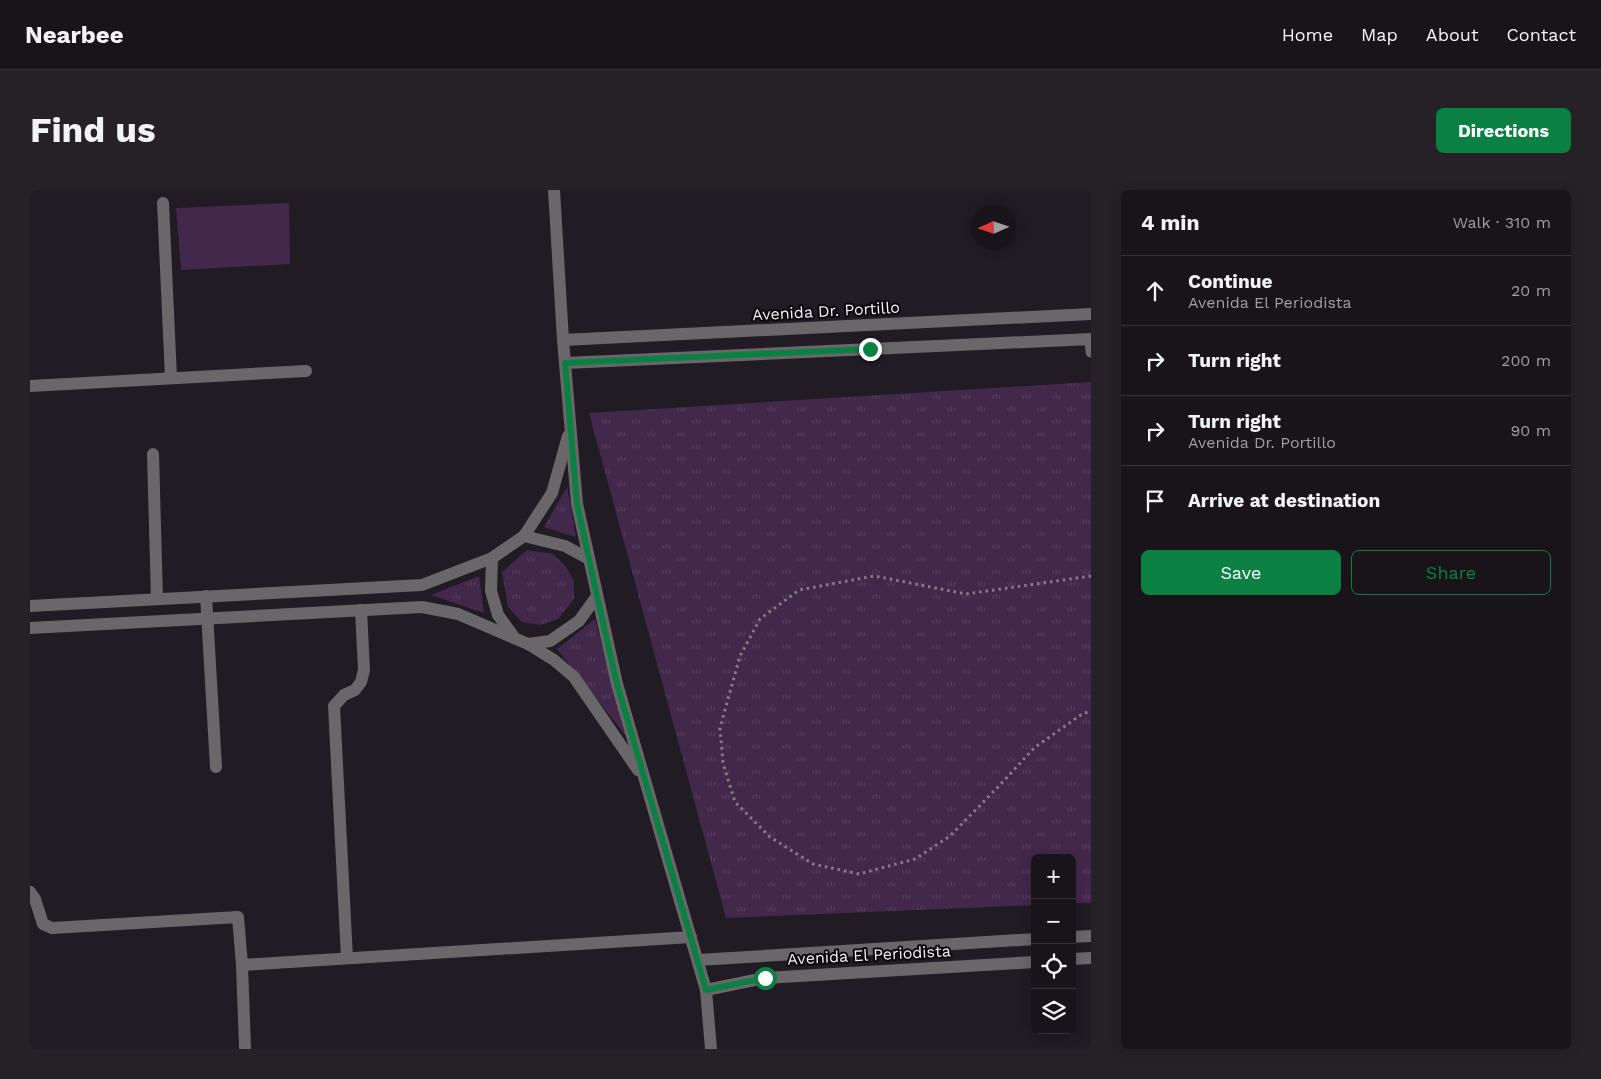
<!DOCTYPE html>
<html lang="en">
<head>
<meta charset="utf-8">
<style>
  body { margin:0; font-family:"Work Sans",sans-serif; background:#262127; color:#f1f3f6 }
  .controls { position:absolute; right:15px; bottom:15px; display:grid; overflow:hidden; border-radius:8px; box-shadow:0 2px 12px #0003 }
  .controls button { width:45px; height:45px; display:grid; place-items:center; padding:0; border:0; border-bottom:1px solid #373339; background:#19141a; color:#f1f3f6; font:25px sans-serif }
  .compass { position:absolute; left:941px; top:15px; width:45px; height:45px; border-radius:50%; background:#19141a; box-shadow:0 2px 12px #0003; rotate:267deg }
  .stop { position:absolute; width:15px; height:15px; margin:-11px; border:4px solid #0b8043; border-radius:50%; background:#fff }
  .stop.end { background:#0b8043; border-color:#fff; box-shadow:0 1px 5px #0008 }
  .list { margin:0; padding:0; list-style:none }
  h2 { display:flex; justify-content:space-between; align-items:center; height:65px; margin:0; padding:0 20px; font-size:21px }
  h2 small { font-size:16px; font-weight:400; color:#9f9ea2 }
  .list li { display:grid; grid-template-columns:32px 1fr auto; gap:15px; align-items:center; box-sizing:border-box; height:70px; padding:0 20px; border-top:1px solid #373339 }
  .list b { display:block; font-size:19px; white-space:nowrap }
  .list p { margin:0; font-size:16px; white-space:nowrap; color:#9f9ea2 }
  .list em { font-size:16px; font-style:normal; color:#9f9ea2 }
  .actions { display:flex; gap:10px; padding:15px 20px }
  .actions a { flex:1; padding:11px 0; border:1px solid #0b8043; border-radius:8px; text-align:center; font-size:18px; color:#0b8043 }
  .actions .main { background:#0b8043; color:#fff }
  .icon { flex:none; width:28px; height:28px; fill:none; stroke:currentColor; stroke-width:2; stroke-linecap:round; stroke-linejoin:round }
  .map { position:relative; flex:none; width:1061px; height:859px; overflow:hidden; border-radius:8px }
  header { display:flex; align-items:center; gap:30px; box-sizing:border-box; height:70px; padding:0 25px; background:#19141a; border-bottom:1px solid #373339 }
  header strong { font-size:24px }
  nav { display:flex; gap:28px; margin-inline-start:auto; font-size:18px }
  .intro { display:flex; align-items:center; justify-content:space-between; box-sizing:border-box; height:120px; padding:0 30px }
  h1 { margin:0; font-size:35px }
  .button { padding:12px 22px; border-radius:8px; background:#0b8043; color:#fff; font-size:18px; font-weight:700 }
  main { display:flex; gap:30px; padding:0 30px }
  aside { flex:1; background:#19141a; border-radius:8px; box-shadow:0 2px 12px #0003 }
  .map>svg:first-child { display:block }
</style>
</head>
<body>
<header>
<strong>Nearbee</strong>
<nav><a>Home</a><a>Map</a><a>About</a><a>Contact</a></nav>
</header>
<div class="intro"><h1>Find us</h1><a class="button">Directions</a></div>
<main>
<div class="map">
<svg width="1061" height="859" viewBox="0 0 1061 859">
  <defs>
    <pattern id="grass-tufts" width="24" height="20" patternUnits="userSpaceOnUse" patternTransform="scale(1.25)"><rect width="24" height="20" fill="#42284b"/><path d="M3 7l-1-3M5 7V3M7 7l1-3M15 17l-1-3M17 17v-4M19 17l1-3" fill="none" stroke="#553d5d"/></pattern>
  </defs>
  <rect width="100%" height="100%" fill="#211b23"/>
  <g fill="url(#grass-tufts)">
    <path d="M 1061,192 L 1061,713 L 1042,713 L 1042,668 L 1005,668 L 1005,715 L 696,728 L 559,223 Z"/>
    <path d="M 537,297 L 546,347 L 514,337 Z"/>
    <path d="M 497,360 L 523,364 L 536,377 L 544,391 L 544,409 L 528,429 L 510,435 L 492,432 L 478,417 L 472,382 Z"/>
    <path d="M 449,386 L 454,423 L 401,405 Z"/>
    <path d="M 565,429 L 596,546 L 527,459 Z"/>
  </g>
  <path fill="#42284b" d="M 259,13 L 260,74 L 151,80 L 146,18 Z"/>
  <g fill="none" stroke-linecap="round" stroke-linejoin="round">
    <path stroke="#847f86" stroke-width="3" stroke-dasharray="2.5 4" stroke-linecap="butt" d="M 1061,386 L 936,404 L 844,386 L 769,400 L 730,429 L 710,466 L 690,538 L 693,573 L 705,612 L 740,647 L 783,674 L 829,684 L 885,669 L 920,646 L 970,595 L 1004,558 L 1052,524 L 1061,521"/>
    <path stroke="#6a676b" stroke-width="11" d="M 1060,149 L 1061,162"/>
    <g stroke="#6a676b" stroke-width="12">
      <path d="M 524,0 L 533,150 L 547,314 L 587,494 L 676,800 L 681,859"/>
      <path d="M 133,13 L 141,188"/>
      <path d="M 533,150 L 1061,124"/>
      <path d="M 535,173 L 1061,149"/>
      <path d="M 0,196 L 276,181"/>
      <path d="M 123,264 L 127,409"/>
      <path d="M 494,346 L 535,356 L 559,369"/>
      <path d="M 462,368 L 461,401 L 468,425 L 484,447"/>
      <path d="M 176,406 L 186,577"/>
      <path d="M 0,416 L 392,395 L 462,368 L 494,346 L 522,303 L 538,246"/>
      <path d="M 0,438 L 392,417 L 428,424 L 498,454 L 524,470 L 544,487 L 608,580"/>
      <path d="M 498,454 L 520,451 L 549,431 L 567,406"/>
      <path d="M 0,702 L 5,709 L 13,734 L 22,738 L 208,727 L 212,775 L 661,747"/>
      <path d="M 1042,747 L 1061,746"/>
      <path d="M 317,768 L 304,516 L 314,505 L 325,500 L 331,492 L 334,480 L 331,420"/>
      <path d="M 1042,769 L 1061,768"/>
      <path d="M 668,770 L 1005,749"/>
      <path d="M 212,775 L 215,857"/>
      <path d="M 676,800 L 735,788 L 1005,772"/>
    </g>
  </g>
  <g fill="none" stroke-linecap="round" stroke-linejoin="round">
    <path stroke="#0b8043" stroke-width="6" d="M 735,788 L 676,800 L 587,494 L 567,406 L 547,314 L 535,173 L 840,159"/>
  </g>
  <g text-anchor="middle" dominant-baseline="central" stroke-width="4" stroke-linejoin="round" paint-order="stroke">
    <g font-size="16" fill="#f5f1f7" stroke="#09070a">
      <text transform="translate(796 121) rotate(-3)">Avenida Dr. Portillo</text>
      <text transform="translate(839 765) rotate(-3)">Avenida El Periodista</text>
    </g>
  </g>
</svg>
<div class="controls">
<button>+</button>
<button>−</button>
<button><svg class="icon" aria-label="locate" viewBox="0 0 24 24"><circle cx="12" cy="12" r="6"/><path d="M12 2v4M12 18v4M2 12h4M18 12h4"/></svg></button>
<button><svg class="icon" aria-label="layers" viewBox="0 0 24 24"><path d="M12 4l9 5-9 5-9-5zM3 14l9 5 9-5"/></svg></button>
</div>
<svg class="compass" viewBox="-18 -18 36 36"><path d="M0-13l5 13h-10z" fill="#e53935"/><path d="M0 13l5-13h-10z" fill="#9f9ea2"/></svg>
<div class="stop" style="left:735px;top:788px"></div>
<div class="stop end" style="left:840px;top:159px"></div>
</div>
<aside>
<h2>4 min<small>Walk · 310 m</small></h2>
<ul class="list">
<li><svg class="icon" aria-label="ahead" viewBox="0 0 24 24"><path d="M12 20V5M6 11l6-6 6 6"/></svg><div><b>Continue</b><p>Avenida El Periodista</p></div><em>20 m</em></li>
<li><svg class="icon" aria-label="right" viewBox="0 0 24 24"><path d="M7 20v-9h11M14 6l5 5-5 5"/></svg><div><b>Turn right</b></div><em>200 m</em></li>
<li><svg class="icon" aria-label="right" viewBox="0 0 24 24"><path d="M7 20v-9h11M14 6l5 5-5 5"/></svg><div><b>Turn right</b><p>Avenida Dr. Portillo</p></div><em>90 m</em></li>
<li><svg class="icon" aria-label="arrive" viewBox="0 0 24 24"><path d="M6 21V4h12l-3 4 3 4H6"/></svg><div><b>Arrive at destination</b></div></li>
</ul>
<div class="actions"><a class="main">Save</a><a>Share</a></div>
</aside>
</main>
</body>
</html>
